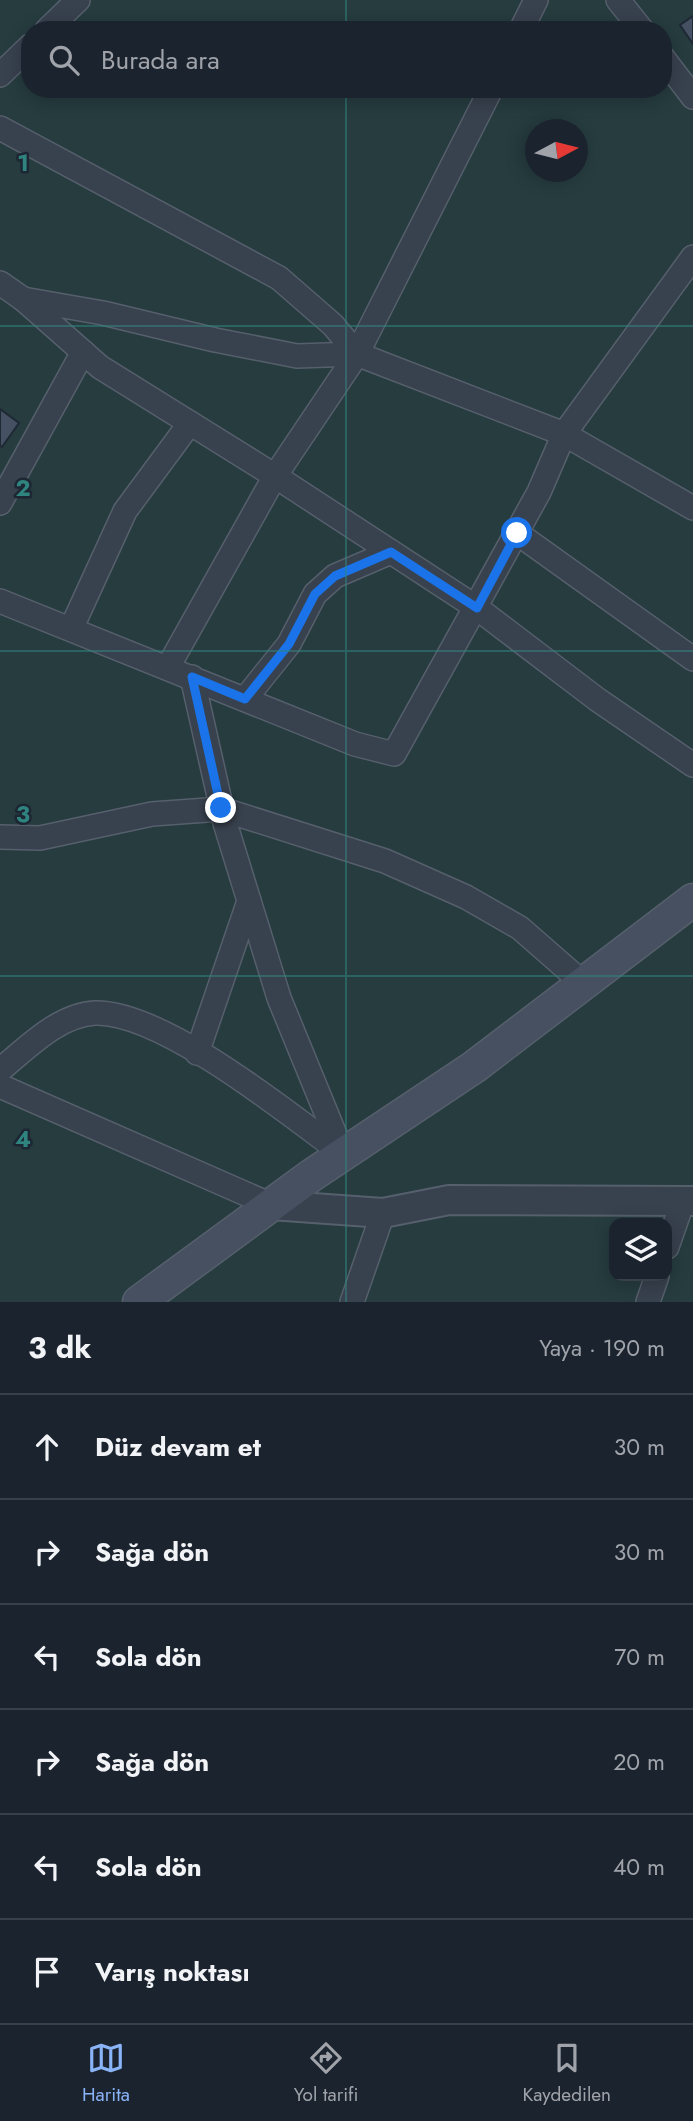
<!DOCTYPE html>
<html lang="tr">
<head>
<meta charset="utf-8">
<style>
  body { margin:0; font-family:Jost,sans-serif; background:#282f3a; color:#f1f3f6 }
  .controls { position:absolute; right:21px; bottom:21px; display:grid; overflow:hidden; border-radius:14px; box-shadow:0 4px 18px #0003 }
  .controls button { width:63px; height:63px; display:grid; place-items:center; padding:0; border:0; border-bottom:2px solid #39404a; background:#1b232e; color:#f1f3f6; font:35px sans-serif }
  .compass { position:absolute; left:525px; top:119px; width:63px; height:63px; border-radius:50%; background:#1b232e; box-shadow:0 4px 18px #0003; rotate:83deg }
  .stop { position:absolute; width:21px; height:21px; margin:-16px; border:5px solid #1a73e8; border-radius:50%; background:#fff }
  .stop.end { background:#1a73e8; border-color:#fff; box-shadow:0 2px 7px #0008 }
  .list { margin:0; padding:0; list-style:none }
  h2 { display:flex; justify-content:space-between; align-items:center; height:91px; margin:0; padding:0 28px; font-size:30px }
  h2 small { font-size:23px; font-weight:400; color:#a0a4aa }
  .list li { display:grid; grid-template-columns:46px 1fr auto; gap:21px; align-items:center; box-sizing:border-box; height:105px; padding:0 28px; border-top:2px solid #39404a }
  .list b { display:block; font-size:26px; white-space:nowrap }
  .list em { font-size:23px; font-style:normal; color:#a0a4aa }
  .icon { flex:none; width:38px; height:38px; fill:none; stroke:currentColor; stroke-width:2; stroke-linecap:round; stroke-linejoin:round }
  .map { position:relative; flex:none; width:693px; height:1302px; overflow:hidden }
  .search { position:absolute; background:#1b232e; box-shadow:0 4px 18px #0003; left:21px; right:21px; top:21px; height:77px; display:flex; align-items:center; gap:18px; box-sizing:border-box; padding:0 24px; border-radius:28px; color:#a0a4aa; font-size:26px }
  .sheet { height:721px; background:#1b232e }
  nav { display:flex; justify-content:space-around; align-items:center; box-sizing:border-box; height:98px; border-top:2px solid #39404a; background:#1b232e; font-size:19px; color:#a0a4aa }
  nav a { display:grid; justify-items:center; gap:4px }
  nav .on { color:#8ab4f8 }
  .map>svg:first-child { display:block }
</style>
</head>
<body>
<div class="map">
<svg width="693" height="1302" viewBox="0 0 693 1302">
  <rect width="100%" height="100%" fill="#242f3e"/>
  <path fill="#263c3f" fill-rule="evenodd" d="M 0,0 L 693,0 L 693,1302 L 0,1302 ZM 30,30 L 663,30 L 663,89 L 30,89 ZM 536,130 L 578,130 L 578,172 L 536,172 ZM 614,1223 L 667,1223 L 667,1276 L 614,1276 Z"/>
  <g fill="#455162" stroke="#1f2835" stroke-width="2">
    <path d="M 693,16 L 693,44 L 680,25 Z"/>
    <path d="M 0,409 L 19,423 L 2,447 L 0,446 Z"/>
  </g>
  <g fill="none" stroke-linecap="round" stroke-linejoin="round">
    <g stroke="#565f6c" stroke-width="26">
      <g id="minor">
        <path d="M 618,0 L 642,30"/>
        <path d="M 47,30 L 78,0"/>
        <path d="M 521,30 L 536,0"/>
        <path d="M 663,58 L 693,97"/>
        <path d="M 0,75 L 30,46"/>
        <path d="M 0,128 L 279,278 L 333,325 L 357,354"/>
        <path d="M 0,283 L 23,299 L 100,367 L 275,476 L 477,608 L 598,700 L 693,765"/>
        <path d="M 23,299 L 103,313 L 215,340 L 297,356 L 357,354 L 564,434 L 693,508"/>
        <path d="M 0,503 L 83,352"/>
        <path d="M 517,533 L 693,659"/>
        <path d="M 0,601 L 355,744 L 394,754 L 539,492 L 564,434 L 693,257"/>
        <path d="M 71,629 L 125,511 L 190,423"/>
        <path d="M 168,667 L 275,476 L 357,354 L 491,89"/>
        <path d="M 192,677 L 225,823 L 279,998 L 343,1154"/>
        <path d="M 245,699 L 289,644 L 315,594 L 335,576 L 391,552"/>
        <path d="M 0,837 L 40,838 L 152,814 L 221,809 L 385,861 L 466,897 L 520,928 L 584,984"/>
        <path d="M 197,1053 L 249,901"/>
        <path d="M 0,1070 C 27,1048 58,1015 95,1013 C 162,1011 289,1114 343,1154"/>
        <path d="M 0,1086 L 271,1205"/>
        <path d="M 667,1247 L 683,1201"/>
        <path d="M 352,1302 L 383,1213"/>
        <path d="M 648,1302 L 657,1276"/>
      </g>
    </g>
    <g stroke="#565f6c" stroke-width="32">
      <path id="tertiary" d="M 271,1205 L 383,1213 L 449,1200 L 693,1201"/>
    </g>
    <g stroke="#565f6c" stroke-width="35">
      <path id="secondary" d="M 139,1302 L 312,1175 L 474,1067 L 693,900"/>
    </g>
    <use href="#minor" stroke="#38414e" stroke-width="23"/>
    <use href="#tertiary" stroke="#38414e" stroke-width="28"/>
    <use href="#secondary" stroke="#465061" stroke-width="32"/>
  </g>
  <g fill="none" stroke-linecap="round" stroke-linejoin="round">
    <path stroke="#1a73e8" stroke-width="9" d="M 221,808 L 192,677 L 245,699 L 289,644 L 315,594 L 335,576 L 391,552 L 477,608 L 517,533"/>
  </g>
  <path fill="none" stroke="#308480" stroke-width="2" stroke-opacity="0.55" d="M 346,0 L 346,30M 346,89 L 346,1302M 0,326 L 693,326M 0,651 L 693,651M 0,976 L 693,976"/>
  <g font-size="23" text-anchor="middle" font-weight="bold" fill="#308480" stroke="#1d2633" stroke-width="5" stroke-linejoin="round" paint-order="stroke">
    <text x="23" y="171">1</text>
    <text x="23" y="496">2</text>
    <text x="23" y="822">3</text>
    <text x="23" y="1147">4</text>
  </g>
</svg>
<div class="controls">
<button><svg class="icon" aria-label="layers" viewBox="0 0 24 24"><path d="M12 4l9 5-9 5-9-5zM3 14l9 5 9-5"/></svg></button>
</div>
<svg class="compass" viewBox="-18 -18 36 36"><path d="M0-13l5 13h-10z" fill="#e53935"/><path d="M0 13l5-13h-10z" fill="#a0a4aa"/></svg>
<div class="stop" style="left:517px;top:533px"></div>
<div class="stop end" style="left:221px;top:808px"></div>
<div class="search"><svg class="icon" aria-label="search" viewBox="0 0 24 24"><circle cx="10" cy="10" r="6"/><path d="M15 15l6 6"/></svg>Burada ara</div>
</div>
<section class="sheet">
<h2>3 dk<small>Yaya · 190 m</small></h2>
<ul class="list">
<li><svg class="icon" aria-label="ahead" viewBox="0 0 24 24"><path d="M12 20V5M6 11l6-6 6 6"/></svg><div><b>Düz devam et</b></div><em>30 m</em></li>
<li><svg class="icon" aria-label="right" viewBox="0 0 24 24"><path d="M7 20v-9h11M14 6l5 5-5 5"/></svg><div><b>Sağa dön</b></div><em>30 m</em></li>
<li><svg class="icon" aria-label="left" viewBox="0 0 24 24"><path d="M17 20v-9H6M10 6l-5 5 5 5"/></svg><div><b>Sola dön</b></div><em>70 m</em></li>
<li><svg class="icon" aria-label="right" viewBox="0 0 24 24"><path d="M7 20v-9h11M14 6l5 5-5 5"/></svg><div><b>Sağa dön</b></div><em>20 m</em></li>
<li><svg class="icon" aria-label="left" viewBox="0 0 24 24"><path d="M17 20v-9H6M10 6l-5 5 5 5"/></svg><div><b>Sola dön</b></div><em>40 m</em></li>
<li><svg class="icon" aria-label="arrive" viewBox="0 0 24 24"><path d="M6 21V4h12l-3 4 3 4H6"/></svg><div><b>Varış noktası</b></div></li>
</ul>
</section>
<nav>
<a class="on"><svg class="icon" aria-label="map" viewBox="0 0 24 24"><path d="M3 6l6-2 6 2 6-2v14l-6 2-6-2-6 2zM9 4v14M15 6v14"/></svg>Harita</a>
<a><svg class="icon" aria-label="directions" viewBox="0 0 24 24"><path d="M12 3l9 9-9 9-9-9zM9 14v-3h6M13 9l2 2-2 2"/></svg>Yol tarifi</a>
<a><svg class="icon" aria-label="saved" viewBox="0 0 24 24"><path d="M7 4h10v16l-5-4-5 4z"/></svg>Kaydedilen</a>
</nav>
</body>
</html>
